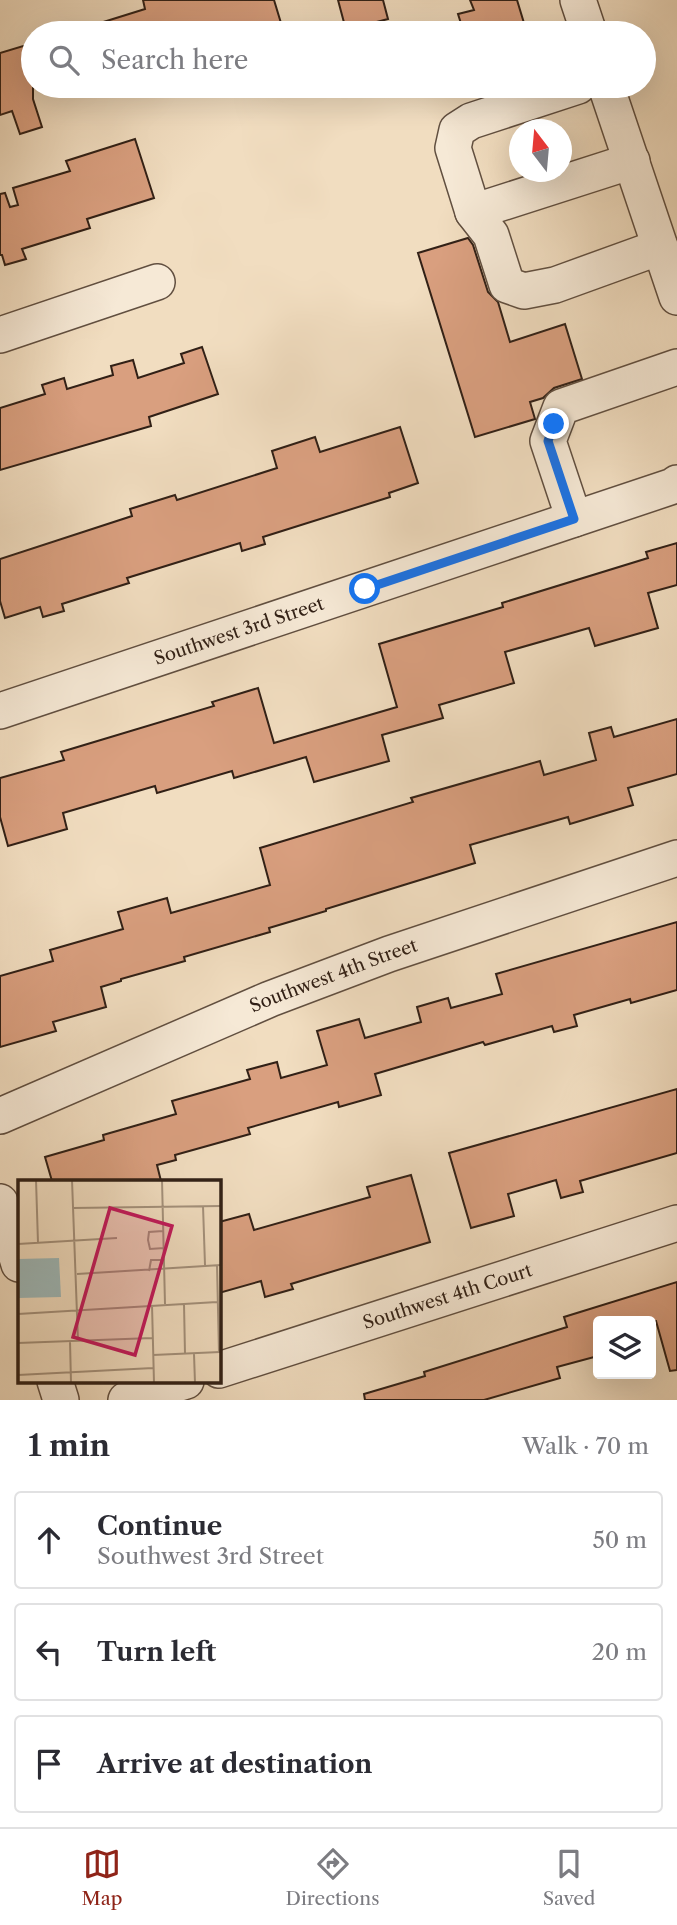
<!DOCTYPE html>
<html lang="en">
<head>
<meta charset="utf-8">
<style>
  body { margin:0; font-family:"Libre Caslon Text",serif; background:#f7f7f7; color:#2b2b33 }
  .controls { position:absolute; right:21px; bottom:21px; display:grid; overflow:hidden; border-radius:7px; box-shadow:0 7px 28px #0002 }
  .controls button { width:63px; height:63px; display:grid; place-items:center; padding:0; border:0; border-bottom:2px solid #e1e1e2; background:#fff; color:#2b2b33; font:35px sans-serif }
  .compass { position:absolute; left:509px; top:119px; width:63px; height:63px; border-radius:50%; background:#fff; box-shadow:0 7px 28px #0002; rotate:344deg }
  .stop { position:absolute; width:21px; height:21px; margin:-16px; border:5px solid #1a73e8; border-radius:50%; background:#fff }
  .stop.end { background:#1a73e8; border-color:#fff; box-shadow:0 2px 7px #0008 }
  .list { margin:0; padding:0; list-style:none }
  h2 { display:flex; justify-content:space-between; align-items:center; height:91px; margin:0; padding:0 28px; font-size:30px }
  h2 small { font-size:23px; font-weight:400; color:#7c7c81 }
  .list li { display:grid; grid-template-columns:46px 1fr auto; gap:21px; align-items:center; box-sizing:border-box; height:98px; margin:0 14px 14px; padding:0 14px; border:2px solid #e1e1e2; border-radius:7px }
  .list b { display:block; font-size:26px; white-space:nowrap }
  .list p { margin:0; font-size:23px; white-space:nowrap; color:#7c7c81 }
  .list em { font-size:23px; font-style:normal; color:#7c7c81 }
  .icon { flex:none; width:38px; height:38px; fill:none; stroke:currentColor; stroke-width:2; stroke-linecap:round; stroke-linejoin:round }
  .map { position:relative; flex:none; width:677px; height:1400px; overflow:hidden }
  .search { position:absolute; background:#fff; box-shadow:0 7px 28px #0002; left:21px; right:21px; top:21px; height:77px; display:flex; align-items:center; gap:18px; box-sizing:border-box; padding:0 24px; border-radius:38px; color:#7c7c81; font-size:26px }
  .sheet { height:427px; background:#fff }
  nav { display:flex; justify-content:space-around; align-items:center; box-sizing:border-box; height:98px; border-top:2px solid #e1e1e2; background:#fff; font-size:19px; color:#7c7c81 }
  nav a { display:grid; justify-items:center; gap:4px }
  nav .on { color:#8f2418 }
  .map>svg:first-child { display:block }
</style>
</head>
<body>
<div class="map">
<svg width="677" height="1400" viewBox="0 0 677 1400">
  <rect width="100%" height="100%" fill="#f1ddc0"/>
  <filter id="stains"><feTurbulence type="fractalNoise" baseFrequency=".00286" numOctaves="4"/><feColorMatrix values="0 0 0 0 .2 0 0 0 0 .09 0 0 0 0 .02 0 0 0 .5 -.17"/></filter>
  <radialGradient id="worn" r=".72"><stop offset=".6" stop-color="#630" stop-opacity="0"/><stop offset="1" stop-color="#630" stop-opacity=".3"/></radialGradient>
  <g fill="#d99f7f" stroke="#312016" stroke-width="2">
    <path d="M 143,0 L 274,0 L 284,33 L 84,33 L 84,28 L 145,9 Z"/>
    <path d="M 338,0 L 383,0 L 388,19 L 346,30 Z"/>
    <path d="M 470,0 L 517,0 L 527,33 L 464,33 L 458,14 L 474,10 Z"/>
    <path d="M 33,43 L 33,99 L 42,127 L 20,134 L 12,111 L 0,115 L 0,53 Z"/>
    <path d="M 135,139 L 154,198 L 87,219 L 90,228 L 22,249 L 26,259 L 5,265 L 2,255 L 0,255 L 0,194 L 5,193 L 10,207 L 18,205 L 13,188 L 70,171 L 66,161 Z"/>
    <path d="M 468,238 L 473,245 L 488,292 L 498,302 L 510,342 L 565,324 L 582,379 L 554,388 L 543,398 L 530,402 L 535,419 L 475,437 L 418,253 Z"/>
    <path d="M 202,347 L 218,394 L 149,417 L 151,426 L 0,470 L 0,408 L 45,394 L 42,385 L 64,378 L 67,389 L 113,375 L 111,366 L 133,360 L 138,378 L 184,363 L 181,354 Z"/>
    <path d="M 400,427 L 418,483 L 389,493 L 390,497 L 263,537 L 265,544 L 242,551 L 240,543 L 127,578 L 129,583 L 62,604 L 64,611 L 43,617 L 40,607 L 5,618 L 0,601 L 0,559 L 132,516 L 130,509 L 175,495 L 177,500 L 277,468 L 272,451 L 315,437 L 320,452 Z"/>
    <path d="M 677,543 L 677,585 L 648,593 L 658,628 L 595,646 L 589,628 L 505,652 L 514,683 L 439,705 L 443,718 L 382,735 L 389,761 L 314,782 L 306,757 L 234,778 L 232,771 L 157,793 L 155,786 L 63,813 L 67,829 L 8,846 L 0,817 L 0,778 L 64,760 L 61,752 L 214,706 L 212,702 L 258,688 L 274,743 L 397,707 L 379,644 L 503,607 L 502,603 L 648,558 L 646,552 Z"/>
    <path d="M 677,719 L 677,774 L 628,788 L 633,805 L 570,824 L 568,817 L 470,845 L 475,863 L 326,909 L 326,911 L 269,928 L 270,932 L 184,957 L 185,961 L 121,979 L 121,981 L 101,987 L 106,1007 L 53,1022 L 56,1031 L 0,1047 L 0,976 L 53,961 L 50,950 L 123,929 L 118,912 L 167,898 L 171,913 L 270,885 L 260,848 L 413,802 L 411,798 L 540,761 L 544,775 L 596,760 L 589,733 L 611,727 L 614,737 Z"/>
    <path d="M 677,922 L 677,990 L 631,1003 L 630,999 L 574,1015 L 577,1026 L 554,1032 L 552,1026 L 485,1045 L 483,1042 L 375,1074 L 381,1095 L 339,1107 L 338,1102 L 248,1128 L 250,1134 L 175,1155 L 176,1160 L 157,1165 L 161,1181 L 52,1181 L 45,1157 L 104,1140 L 103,1135 L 176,1114 L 172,1101 L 250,1079 L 247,1070 L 277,1062 L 281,1078 L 327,1065 L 317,1031 L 359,1019 L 365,1038 L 421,1022 L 417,1007 L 448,998 L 451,1008 L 502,994 L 496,974 Z"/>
    <path d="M 677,1089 L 677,1153 L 580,1181 L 583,1192 L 561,1198 L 556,1180 L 508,1194 L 514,1216 L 471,1228 L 449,1153 Z"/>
    <path d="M 411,1175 L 430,1242 L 291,1284 L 293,1289 L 265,1297 L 261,1281 L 219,1293 L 219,1222 L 249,1214 L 254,1230 L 370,1197 L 367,1187 Z"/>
    <path d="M 677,1282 L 677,1370 L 670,1371 L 656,1321 L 598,1321 L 598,1356 L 557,1367 L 560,1378 L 484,1400 L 365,1400 L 364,1394 L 425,1376 L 424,1372 L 567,1327 L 564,1317 Z"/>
  </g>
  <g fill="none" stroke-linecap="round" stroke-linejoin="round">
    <g stroke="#614f40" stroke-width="38">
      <g id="minor">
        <path d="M 578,0 L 589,33"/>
        <path d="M 578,86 L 471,121 L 457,130 L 453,148 L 473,212 L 491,235 L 507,285 L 524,291 L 555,285 L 660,247"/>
        <path d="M 606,86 L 677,297"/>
        <path d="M 473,212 L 632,161"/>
        <path d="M 0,335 L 157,282"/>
        <path d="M 574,519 L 548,441 L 561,407 L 677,367"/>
        <path id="s1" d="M 0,711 L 673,486 L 677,483"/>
        <path id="s2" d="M 0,1116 L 270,999 L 389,954 L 677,858"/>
        <path d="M 0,1202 L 19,1264"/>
        <path id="s3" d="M 219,1370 L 677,1223"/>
        <path d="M 55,1381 L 61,1400"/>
        <path d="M 126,1400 L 186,1381"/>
      </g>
    </g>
    <use href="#minor" stroke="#f6e9d6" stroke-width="35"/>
  </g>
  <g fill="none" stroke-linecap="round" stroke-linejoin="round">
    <path stroke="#1a73e8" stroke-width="9" d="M 365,589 L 574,519 L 548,441 L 554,424"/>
  </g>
  <g text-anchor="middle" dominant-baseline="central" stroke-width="5" stroke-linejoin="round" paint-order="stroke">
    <g font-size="18" fill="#312016" stroke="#f6e9d6">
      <text stroke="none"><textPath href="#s1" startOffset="252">Southwest 3rd Street</textPath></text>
      <text stroke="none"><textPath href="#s2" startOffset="362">Southwest 4th Street</textPath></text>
      <text stroke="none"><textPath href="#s3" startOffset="240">Southwest 4th Court</textPath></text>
    </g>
  </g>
  <g transform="translate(18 1180)">
    <rect width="203" height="203" fill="#f1ddc0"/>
    <path d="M 41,78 L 43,117 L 0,118 L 0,79 Z" fill="#9ebabb"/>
    <path fill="none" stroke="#a4917c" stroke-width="2" d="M 18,0 L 20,63M 54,0 L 60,161M 144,0 L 147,124M 185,26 L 187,85M 55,28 L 203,26M 145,51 L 131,52 L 130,60 L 132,69 L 146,68M 0,64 L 99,58M 199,85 L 201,173M 131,91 L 133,80 L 147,80M 59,94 L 203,85M 166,124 L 167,174M 134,125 L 136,203M 0,134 L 199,122M 52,161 L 53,203M 0,163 L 134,158M 176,174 L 177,203M 135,175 L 202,172M 0,195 L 135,188"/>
    <path fill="#c2185b" fill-opacity="0.15" stroke="#c2185b" stroke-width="3.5" d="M 92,28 L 154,46 L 117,175 L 55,157 Z"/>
    <rect width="203" height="203" fill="none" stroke="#312016" stroke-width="3.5"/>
  </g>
  <rect width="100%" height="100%" filter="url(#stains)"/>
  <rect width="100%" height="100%" fill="url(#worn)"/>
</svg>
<div class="controls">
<button><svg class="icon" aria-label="layers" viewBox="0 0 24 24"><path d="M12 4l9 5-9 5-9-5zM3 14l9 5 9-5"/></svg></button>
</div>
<svg class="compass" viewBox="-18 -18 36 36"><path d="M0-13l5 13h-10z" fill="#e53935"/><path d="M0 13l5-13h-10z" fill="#7c7c81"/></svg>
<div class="stop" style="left:365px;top:589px"></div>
<div class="stop end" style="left:554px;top:424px"></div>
<div class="search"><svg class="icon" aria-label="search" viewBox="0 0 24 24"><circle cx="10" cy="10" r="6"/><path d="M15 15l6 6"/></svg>Search here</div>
</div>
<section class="sheet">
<h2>1 min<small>Walk · 70 m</small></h2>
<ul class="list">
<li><svg class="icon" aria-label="ahead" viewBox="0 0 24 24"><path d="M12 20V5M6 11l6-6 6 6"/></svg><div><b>Continue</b><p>Southwest 3rd Street</p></div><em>50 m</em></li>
<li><svg class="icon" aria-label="left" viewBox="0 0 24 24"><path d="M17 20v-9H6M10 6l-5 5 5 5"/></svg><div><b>Turn left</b></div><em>20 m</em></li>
<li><svg class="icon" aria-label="arrive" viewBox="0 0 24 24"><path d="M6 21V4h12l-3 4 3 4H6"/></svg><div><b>Arrive at destination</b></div></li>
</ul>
</section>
<nav>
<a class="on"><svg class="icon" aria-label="map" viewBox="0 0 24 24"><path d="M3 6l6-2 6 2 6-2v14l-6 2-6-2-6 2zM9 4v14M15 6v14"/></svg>Map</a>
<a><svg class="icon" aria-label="directions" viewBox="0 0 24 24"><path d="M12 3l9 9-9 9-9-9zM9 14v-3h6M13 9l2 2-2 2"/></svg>Directions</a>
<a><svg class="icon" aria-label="saved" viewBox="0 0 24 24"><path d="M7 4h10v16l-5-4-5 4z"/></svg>Saved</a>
</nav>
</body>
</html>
